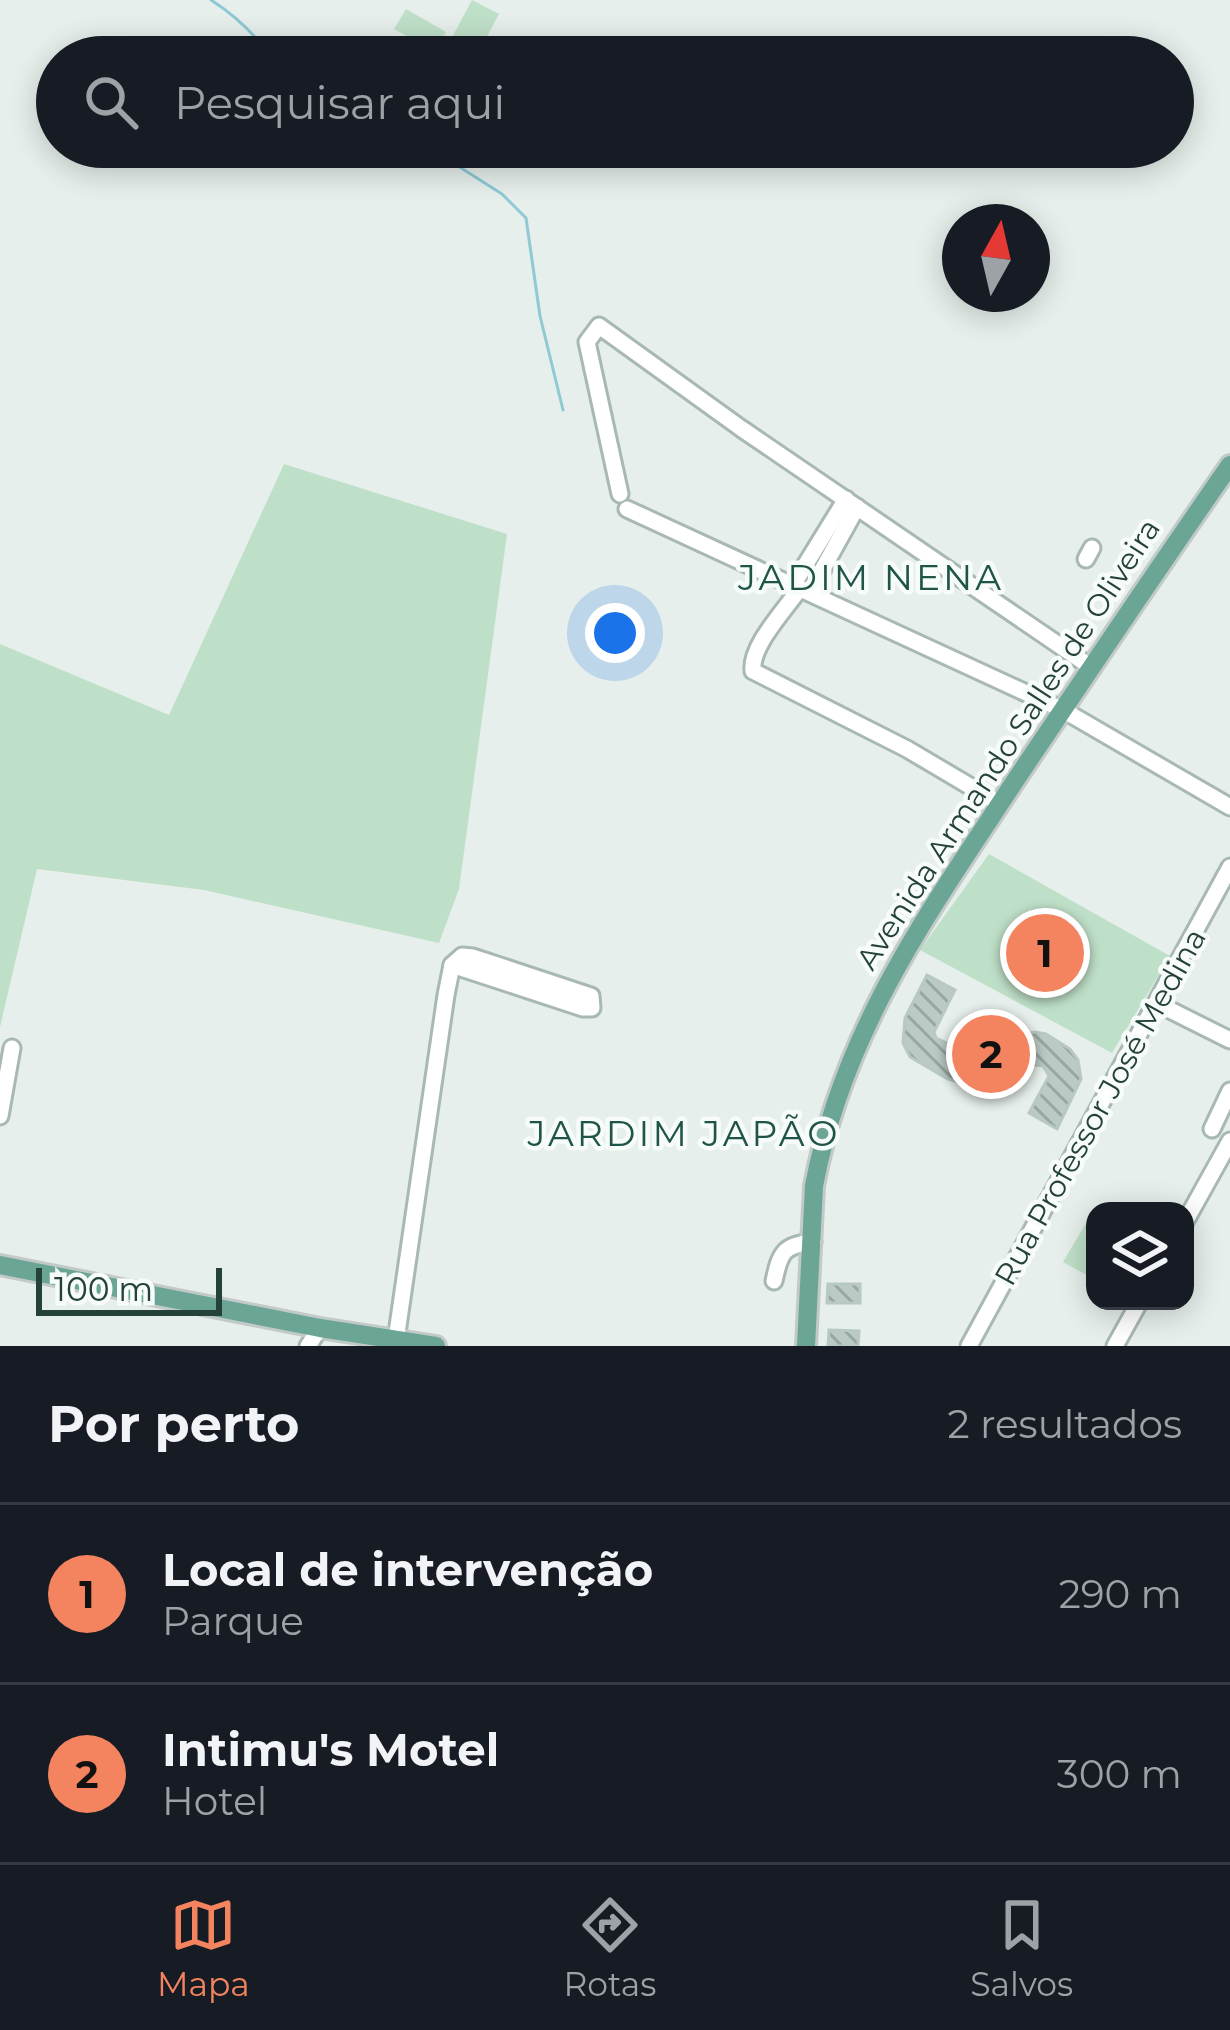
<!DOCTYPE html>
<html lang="pt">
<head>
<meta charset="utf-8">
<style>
  body { margin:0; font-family:Montserrat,sans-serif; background:#242831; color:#f1f3f6 }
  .controls { position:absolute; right:36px; bottom:36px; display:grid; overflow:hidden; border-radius:24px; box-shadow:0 6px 30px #0003 }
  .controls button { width:108px; height:108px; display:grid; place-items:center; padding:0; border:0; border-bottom:3px solid #363941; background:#171b24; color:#f1f3f6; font:60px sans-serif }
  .compass { position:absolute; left:942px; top:204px; width:108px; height:108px; border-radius:50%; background:#171b24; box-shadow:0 6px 30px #0003; rotate:8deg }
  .scale { position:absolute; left:36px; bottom:30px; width:186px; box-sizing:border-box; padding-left:12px; border:6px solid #24423a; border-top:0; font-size:33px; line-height:42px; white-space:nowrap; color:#24423a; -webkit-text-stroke:9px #f7fbf9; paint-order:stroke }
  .you { position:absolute; left:615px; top:633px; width:42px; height:42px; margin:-30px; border:9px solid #fff; border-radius:50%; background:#1a73e8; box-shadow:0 0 0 18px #1a73e833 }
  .badge { display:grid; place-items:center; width:78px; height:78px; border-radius:50%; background:#f4845f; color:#111; font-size:39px; font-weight:700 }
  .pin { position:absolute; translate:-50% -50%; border:6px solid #fff; box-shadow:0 3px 12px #0006 }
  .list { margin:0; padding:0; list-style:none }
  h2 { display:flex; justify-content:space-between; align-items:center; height:156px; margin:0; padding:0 48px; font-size:51px }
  h2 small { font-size:39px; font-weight:400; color:#9ea1a6 }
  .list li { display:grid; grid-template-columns:78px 1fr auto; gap:36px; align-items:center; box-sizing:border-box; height:180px; padding:0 48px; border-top:3px solid #363941 }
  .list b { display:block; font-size:45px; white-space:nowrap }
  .list p { margin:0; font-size:39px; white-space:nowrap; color:#9ea1a6 }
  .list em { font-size:39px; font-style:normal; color:#9ea1a6 }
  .icon { flex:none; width:66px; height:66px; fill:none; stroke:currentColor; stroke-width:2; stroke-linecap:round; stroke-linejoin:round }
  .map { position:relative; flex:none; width:1230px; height:1346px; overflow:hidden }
  .search { position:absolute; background:#171b24; box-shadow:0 6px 30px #0003; left:36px; right:36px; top:36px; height:132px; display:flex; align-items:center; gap:30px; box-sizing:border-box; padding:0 42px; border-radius:66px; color:#9ea1a6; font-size:45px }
  .sheet { height:516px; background:#171b24 }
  nav { display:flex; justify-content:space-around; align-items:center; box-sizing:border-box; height:168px; border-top:3px solid #363941; background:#171b24; font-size:33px; color:#9ea1a6 }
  nav a { display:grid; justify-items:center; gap:6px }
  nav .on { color:#f4845f }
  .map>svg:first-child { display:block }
</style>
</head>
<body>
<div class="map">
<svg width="1230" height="1346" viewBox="0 0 1230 1346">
  <defs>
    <pattern id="building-back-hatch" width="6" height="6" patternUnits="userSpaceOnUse" patternTransform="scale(3)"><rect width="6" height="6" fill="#bbcac4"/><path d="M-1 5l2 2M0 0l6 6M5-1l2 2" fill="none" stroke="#98a6a0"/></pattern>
  </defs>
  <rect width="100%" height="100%" fill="#e6efeb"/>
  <g fill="#bfe0c8">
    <path d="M 472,0 L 499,14 L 476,57 L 449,43 Z"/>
    <path d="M 406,9 L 446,32 L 435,52 L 394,29 Z"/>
    <path d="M 284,464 L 507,534 L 459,889 L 439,943 L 204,890 L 37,869 L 0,1027 L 0,644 L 169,715 Z"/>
    <path d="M 989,854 L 1170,956 L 1112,1053 L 920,950 Z"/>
    <path d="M 1089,1218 L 1095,1221 L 1095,1269 L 1090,1277 L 1063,1262 Z"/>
  </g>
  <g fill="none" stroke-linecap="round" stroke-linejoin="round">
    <g stroke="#8ec9d4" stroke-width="3">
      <path d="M 211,0 C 236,16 254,33 271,57"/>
      <path d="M 442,147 L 447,159 L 502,194 L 526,218 L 540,316 L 563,410"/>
    </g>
  </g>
  <g fill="url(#building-back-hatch)" stroke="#b8c9c2" stroke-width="3">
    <path d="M 927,975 L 955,990 L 934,1032 L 936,1038 L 962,1050 L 978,1047 L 976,1037 L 981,1032 L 988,1033 L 993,1041 L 1035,1032 L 1046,1034 L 1070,1049 L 1078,1060 L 1081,1079 L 1057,1129 L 1029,1113 L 1049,1076 L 1043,1066 L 1035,1065 L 1003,1072 L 1007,1079 L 1000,1085 L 990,1085 L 987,1077 L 961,1083 L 948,1079 L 910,1057 L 903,1043 L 905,1018 Z"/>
    <path d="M 828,1284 L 860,1284 L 860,1303 L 827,1303 Z"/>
    <path d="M 829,1330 L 859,1331 L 858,1346 L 828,1346 Z"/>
  </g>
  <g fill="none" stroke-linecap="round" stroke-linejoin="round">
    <g stroke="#a8b8b2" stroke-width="21">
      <g id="minor">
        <path d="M 620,494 L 587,342 L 599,326 L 742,429 L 1091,667"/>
        <path d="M 627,509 L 1063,710 L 1230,807"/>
        <path d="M 1086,559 L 1092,548"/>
        <path d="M 793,585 L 846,499"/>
        <path d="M 800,588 C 785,610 750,646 753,671 L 907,749 L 1000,804"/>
        <path d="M 810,592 L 857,507"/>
        <path d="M 462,956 L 473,957 L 591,996 L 592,1008 L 583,1008 L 452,965 Z"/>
        <path d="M 1156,1003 L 1230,1040"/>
        <path d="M 0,1116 L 12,1048"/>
        <path d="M 1212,1129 L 1230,1091"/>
        <path d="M 1185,1222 L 1230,1141"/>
        <path d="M 774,1281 C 780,1253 783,1245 813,1242"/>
        <path d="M 396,1340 L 446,995 L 452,965"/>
        <path d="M 308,1346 L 320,1328"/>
        <path d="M 969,1346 L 1230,867"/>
        <path d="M 1115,1346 L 1140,1301"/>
      </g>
    </g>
    <g stroke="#c2cac8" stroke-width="24">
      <g id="major">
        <path d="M 0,1265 L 320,1328 L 436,1346"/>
        <path d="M 806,1346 L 814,1186 C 843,1030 930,910 1015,781 C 1086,675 1157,570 1230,465"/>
      </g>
    </g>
    <use href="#minor" stroke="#fff" stroke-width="15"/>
    <use href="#major" stroke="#6aa596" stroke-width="18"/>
  </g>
  <g text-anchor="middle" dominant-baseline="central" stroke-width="9" stroke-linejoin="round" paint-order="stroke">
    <g font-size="30" fill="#24423a" stroke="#f7fbf9">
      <text transform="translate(1008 744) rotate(-57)">Avenida Armando Salles de Oliveira</text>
      <text transform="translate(1100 1107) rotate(-61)">Rua Professor José Medina</text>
    </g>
    <g font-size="36" letter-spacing="3" fill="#1f5548" stroke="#f7fbf9">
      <text x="871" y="577">JADIM NENA</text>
      <text x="684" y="1133">JARDIM JAPÃO</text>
    </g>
  </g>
</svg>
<div class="controls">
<button><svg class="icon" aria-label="layers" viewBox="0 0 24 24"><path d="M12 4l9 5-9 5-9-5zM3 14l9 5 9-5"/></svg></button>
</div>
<svg class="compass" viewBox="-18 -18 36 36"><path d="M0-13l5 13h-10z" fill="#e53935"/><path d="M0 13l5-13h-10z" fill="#9ea1a6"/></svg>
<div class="scale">100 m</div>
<div class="you"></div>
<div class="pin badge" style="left:1045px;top:953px">1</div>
<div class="pin badge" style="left:991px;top:1054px">2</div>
<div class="search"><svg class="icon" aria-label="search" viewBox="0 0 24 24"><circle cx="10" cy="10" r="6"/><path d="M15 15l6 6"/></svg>Pesquisar aqui</div>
</div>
<section class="sheet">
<h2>Por perto<small>2 resultados</small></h2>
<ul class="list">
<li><span class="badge">1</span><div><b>Local de intervenção</b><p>Parque</p></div><em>290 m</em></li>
<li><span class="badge">2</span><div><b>Intimu's Motel</b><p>Hotel</p></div><em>300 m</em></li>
</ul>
</section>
<nav>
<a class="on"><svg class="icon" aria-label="map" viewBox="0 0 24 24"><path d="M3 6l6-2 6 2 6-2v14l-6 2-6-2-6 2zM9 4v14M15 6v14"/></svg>Mapa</a>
<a><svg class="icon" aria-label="directions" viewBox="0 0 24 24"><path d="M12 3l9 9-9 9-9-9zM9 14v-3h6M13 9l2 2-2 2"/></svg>Rotas</a>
<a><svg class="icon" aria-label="saved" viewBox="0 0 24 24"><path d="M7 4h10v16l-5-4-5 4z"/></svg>Salvos</a>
</nav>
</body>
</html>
